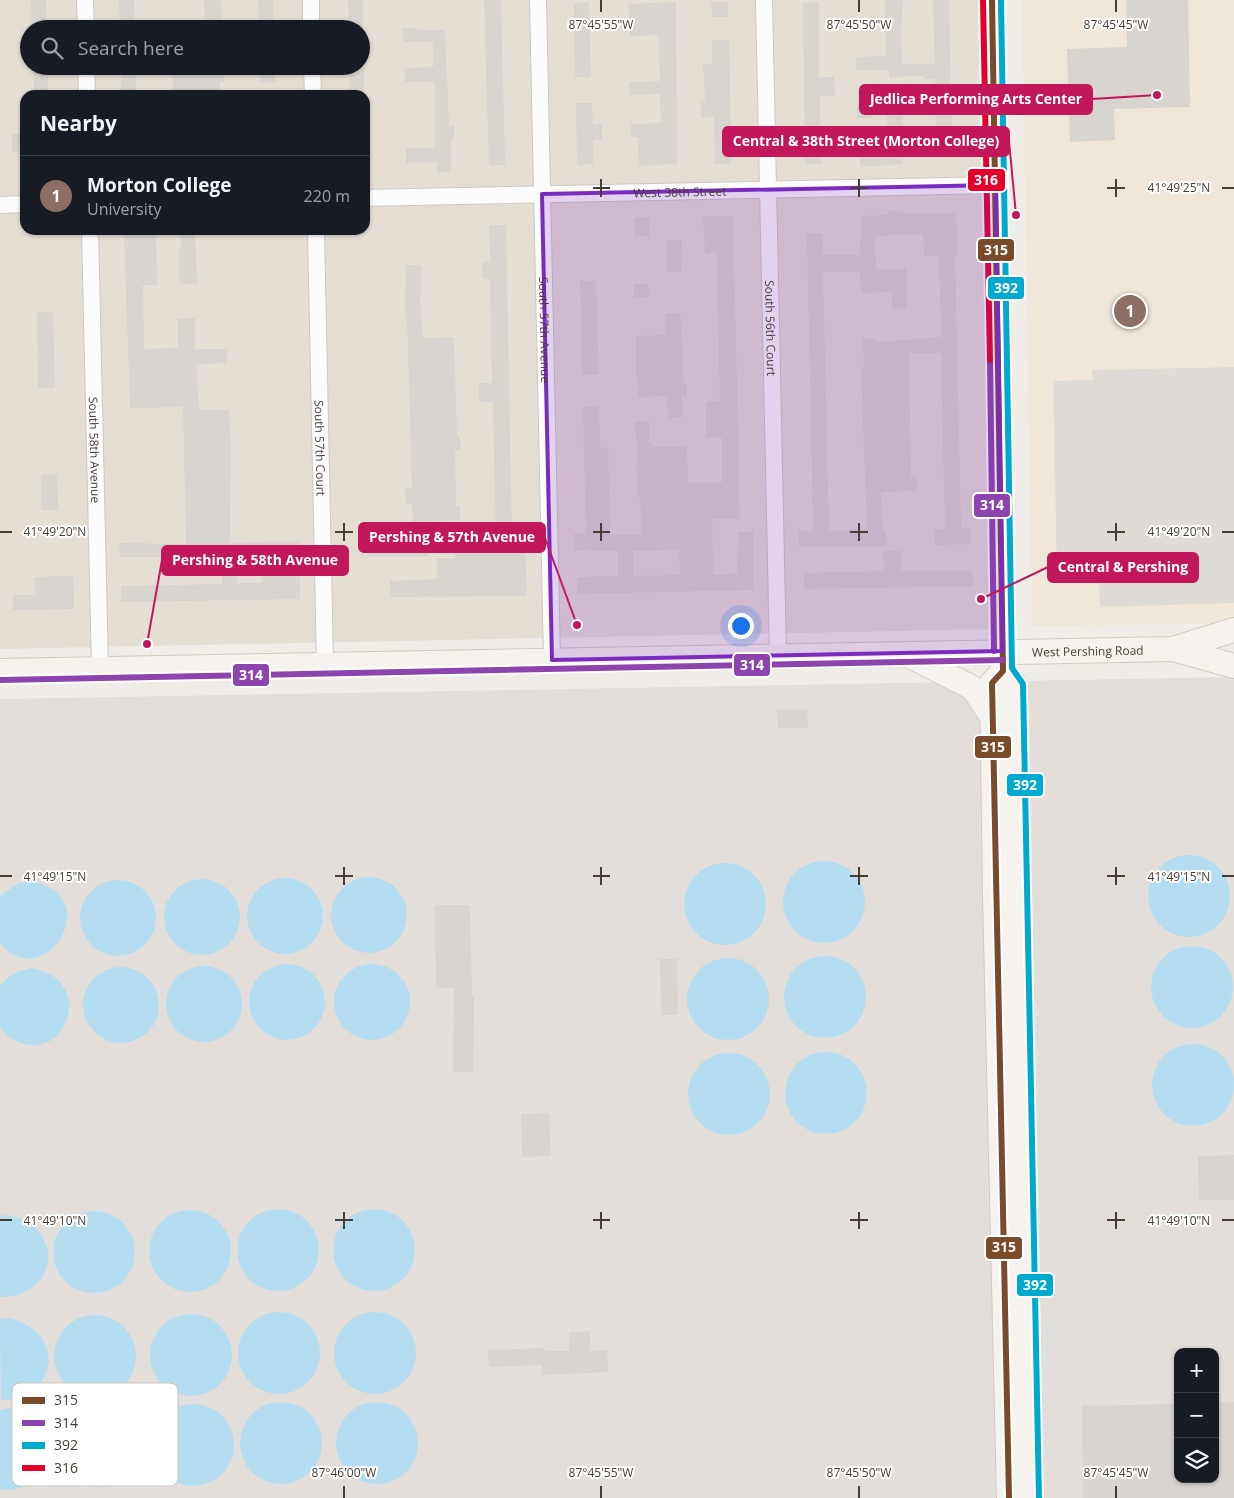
<!DOCTYPE html>
<html lang="en">
<head>
<meta charset="utf-8">
<style>
  body { margin:0; font-family:"Open Sans",sans-serif; background:#242831; color:#f1f3f6 }
  .controls { position:absolute; right:15px; bottom:15px; display:grid; overflow:hidden; border-radius:10px; box-shadow:0 1px 4px #0004 }
  .controls button { width:45px; height:45px; display:grid; place-items:center; padding:0; border:0; border-bottom:1px solid #363941; background:#171b24; color:#f1f3f6; font:25px sans-serif }
  .you { position:absolute; left:740px; top:625px; width:18px; height:18px; margin:-12px; border:4px solid #fff; border-radius:50%; background:#1a73e8; box-shadow:0 0 0 8px #1a73e833 }
  .badge { display:grid; place-items:center; width:32px; height:32px; border-radius:50%; background:#8c9099; color:#fff; font-size:16px; font-weight:700 }
  .pin { position:absolute; translate:-50% -50%; border:2px solid #fff; box-shadow:0 1px 5px #0006 }
  .list { margin:0; padding:0; list-style:none }
  h2 { display:flex; justify-content:space-between; align-items:center; height:65px; margin:0; padding:0 20px; font-size:21px }
  h2 small { font-size:16px; font-weight:400; color:#9ea1a6 }
  .list li { display:grid; grid-template-columns:32px 1fr auto; gap:15px; align-items:center; box-sizing:border-box; height:80px; padding:0 20px; border-top:1px solid #363941 }
  .list b { display:block; font-size:19px; white-space:nowrap }
  .list p { margin:0; font-size:16px; white-space:nowrap; color:#9ea1a6 }
  .list em { font-size:16px; font-style:normal; color:#9ea1a6 }
  .icon { flex:none; width:28px; height:28px; fill:none; stroke:currentColor; stroke-width:2; stroke-linecap:round; stroke-linejoin:round }
  .map { position:relative; flex:none; width:1234px; height:1498px; overflow:hidden }
  .search { position:absolute; background:#171b24; box-shadow:0 1px 4px #0004; left:20px; top:20px; width:350px; height:55px; display:flex; align-items:center; gap:12px; box-sizing:border-box; padding:0 18px; border-radius:28px; color:#9ea1a6; font-size:19px }
  .panel { position:absolute; background:#171b24; box-shadow:0 1px 4px #0004; left:20px; top:90px; width:350px; height:145px; border-radius:15px }
  .map>svg:first-child { display:block }
</style>
</head>
<body>
<div class="map">
<svg width="1234" height="1498" viewBox="0 0 1234 1498">
  <rect width="100%" height="100%" fill="#f0ede8"/>
  <path fill="#e5ded5" fill-rule="evenodd" d="M 0,0 L 980,0 L 993,629 L 0,649 ZM 29,29 L 361,29 L 361,66 L 29,66 ZM 25,95 L 365,95 L 365,230 L 25,230 Z"/>
  <path fill="#e3ded9" fill-rule="evenodd" d="M 1234,677 L 1234,1498 L 0,1498 L 0,699 ZM 1178,1352 L 1215,1352 L 1215,1479 L 1178,1479 Z"/>
  <path fill="#efe7d9" d="M 1022,0 L 1234,0 L 1234,623 L 1032,626 Z"/>
  <path fill="#dfdcd8" d="M 1234,367 L 1234,603 L 1100,607 L 1099,582 L 1057,581 L 1053,381 L 1093,380 L 1092,370 Z"/>
  <g fill="#b5ddf1">
    <circle cx="1189" cy="896" r="41"/>
    <circle cx="824" cy="902" r="41"/>
    <circle cx="725" cy="904" r="41"/>
    <circle cx="369" cy="915" r="38"/>
    <circle cx="285" cy="916" r="38"/>
    <circle cx="202" cy="917" r="38"/>
    <circle cx="118" cy="918" r="38"/>
    <path d="M 29,881 C 110,894 44,997 0,943 L 0,896 L 17,884 Z"/>
    <circle cx="1192" cy="987" r="41"/>
    <circle cx="825" cy="997" r="41"/>
    <circle cx="728" cy="999" r="41"/>
    <circle cx="287" cy="1002" r="38"/>
    <circle cx="372" cy="1002" r="38"/>
    <circle cx="204" cy="1004" r="38"/>
    <circle cx="121" cy="1005" r="38"/>
    <path d="M 31,968 C 94,978 70,1059 21,1043 C 12,1040 5,1035 0,1027 L 0,986 C 9,975 17,971 31,968 Z"/>
    <circle cx="1193" cy="1085" r="41"/>
    <circle cx="826" cy="1093" r="41"/>
    <circle cx="729" cy="1094" r="41"/>
    <circle cx="374" cy="1250" r="41"/>
    <circle cx="278" cy="1250" r="41"/>
    <circle cx="190" cy="1251" r="41"/>
    <circle cx="94" cy="1252" r="41"/>
    <path d="M 6,1215 C 66,1225 60,1297 0,1297 L 0,1216 Z"/>
    <circle cx="279" cy="1353" r="41"/>
    <circle cx="375" cy="1353" r="41"/>
    <circle cx="191" cy="1355" r="41"/>
    <circle cx="95" cy="1356" r="41"/>
    <path d="M 7,1318 C 66,1328 61,1399 1,1400 L 0,1319 Z"/>
    <circle cx="281" cy="1443" r="41"/>
    <circle cx="377" cy="1443" r="41"/>
    <circle cx="193" cy="1445" r="41"/>
    <circle cx="97" cy="1446" r="41"/>
    <path d="M 9,1408 C 78,1420 50,1498 0,1489 L 0,1410 Z"/>
  </g>
  <g fill="#d8d4cf" fill-rule="evenodd">
    <path d="M 31,0 L 46,0 L 47,29 L 32,29 Z"/>
    <path d="M 119,0 L 134,0 L 135,24 L 120,25 Z"/>
    <path d="M 204,0 L 221,0 L 222,25 L 205,25 Z"/>
    <path d="M 258,0 L 273,0 L 273,29 L 259,29 Z"/>
    <path d="M 348,0 L 363,0 L 363,29 L 349,29 Z"/>
    <path d="M 484,0 L 501,0 L 505,165 L 489,165 Z"/>
    <path d="M 885,0 L 903,0 L 901,31 L 902,64 L 935,64 L 933,0 L 949,0 L 952,139 L 936,139 L 935,79 L 924,79 L 924,76 L 889,77 L 889,70 L 856,70 L 856,57 L 886,56 Z"/>
    <path d="M 1126,0 L 1188,0 L 1190,107 L 1114,109 L 1115,140 L 1070,142 L 1067,49 L 1127,47 Z"/>
    <path d="M 589,2 L 591,77 L 575,77 L 574,3 Z"/>
    <path d="M 676,2 L 677,164 L 639,166 L 638,137 L 631,137 L 631,124 L 661,123 L 660,94 L 630,95 L 629,82 L 660,81 L 659,46 L 658,35 L 630,36 L 628,4 Z"/>
    <path d="M 711,2 L 728,2 L 728,17 L 712,17 Z"/>
    <path d="M 819,2 L 819,77 L 834,77 L 835,96 L 820,96 L 821,164 L 805,164 L 803,3 Z"/>
    <path d="M 403,28 L 417,28 L 417,30 L 445,30 L 449,126 L 454,126 L 454,140 L 451,140 L 451,172 L 437,173 L 437,162 L 406,163 L 406,148 L 435,148 L 435,93 L 434,82 L 405,82 L 404,68 L 433,67 L 433,44 L 431,42 L 403,42 Z"/>
    <path d="M 712,40 L 729,40 L 731,164 L 715,164 L 714,117 L 701,118 L 701,101 L 705,101 L 703,64 L 712,64 Z"/>
    <path d="M 33,66 L 48,66 L 48,95 L 34,95 Z"/>
    <rect x="260" y="66" width="15" height="17"/>
    <path d="M 207,68 L 223,68 L 224,82 L 220,82 L 220,95 L 173,95 L 172,72 L 207,72 Z"/>
    <path d="M 364,68 L 364,95 L 350,95 L 349,69 Z"/>
    <rect x="121" y="73" width="15" height="22"/>
    <path d="M 576,103 L 592,103 L 593,124 L 602,124 L 602,139 L 593,140 L 593,164 L 577,165 Z"/>
    <path d="M 857,105 L 872,105 L 873,118 L 857,118 Z"/>
    <path d="M 887,109 L 902,109 L 903,164 L 860,167 L 860,154 L 888,152 Z"/>
    <path d="M 12,134 L 25,134 L 25,151 L 12,152 Z"/>
    <path d="M 888,211 L 903,211 L 903,214 L 956,213 L 958,255 L 955,255 L 961,528 L 971,528 L 971,544 L 935,545 L 935,529 L 945,529 L 941,353 L 909,353 L 911,476 L 916,476 L 917,491 L 881,492 L 882,530 L 886,530 L 887,546 L 799,547 L 799,531 L 813,531 L 807,233 L 823,233 L 823,255 L 860,255 L 861,216 L 888,215 ZM 923,234 L 924,256 L 939,255 L 941,337 L 878,342 L 878,339 L 863,339 L 864,367 L 861,367 L 867,529 L 829,531 L 823,272 L 860,272 L 861,293 L 892,292 L 892,309 L 907,308 L 906,269 L 876,270 L 875,236 Z"/>
    <path d="M 703,216 L 733,216 L 740,519 L 712,519 L 713,575 L 737,574 L 738,532 L 753,532 L 753,590 L 577,594 L 577,577 L 618,576 L 618,551 L 575,550 L 574,534 L 586,534 L 583,407 L 599,407 L 600,448 L 608,447 L 610,535 L 642,535 L 640,497 L 638,497 L 637,479 L 636,463 L 638,463 L 635,422 L 649,421 L 649,443 L 653,443 L 653,447 L 687,446 L 688,483 L 722,482 L 722,438 L 706,438 L 706,401 L 720,401 L 717,253 L 705,254 ZM 679,550 L 680,575 L 633,576 L 633,551 Z"/>
    <path d="M 634,217 L 649,217 L 649,236 L 635,236 Z"/>
    <path d="M 489,225 L 506,225 L 512,537 L 525,537 L 527,596 L 391,597 L 390,581 L 437,579 L 437,558 L 455,558 L 454,538 L 496,536 L 493,402 L 479,402 L 479,383 L 492,383 L 490,279 L 483,279 L 482,262 L 490,262 Z"/>
    <path d="M 124,230 L 156,230 L 157,285 L 143,285 L 144,349 L 178,348 L 178,319 L 195,318 L 195,349 L 227,349 L 227,363 L 196,364 L 199,410 L 229,410 L 231,446 L 230,543 L 299,541 L 300,599 L 121,602 L 121,586 L 222,584 L 222,557 L 198,558 L 198,561 L 180,562 L 180,557 L 120,557 L 119,543 L 186,544 L 183,407 L 130,408 ZM 261,557 L 262,583 L 237,583 L 237,558 Z"/>
    <path d="M 180,230 L 195,230 L 197,284 L 180,284 L 178,249 L 181,249 Z"/>
    <path d="M 682,240 L 681,272 L 667,272 L 667,241 Z"/>
    <path d="M 406,265 L 421,265 L 421,296 L 420,296 L 423,338 L 454,337 L 457,437 L 460,437 L 461,450 L 455,450 L 456,506 L 460,506 L 460,520 L 428,521 L 429,556 L 367,556 L 367,539 L 414,539 L 412,504 L 406,504 L 405,488 L 412,487 L 407,318 L 405,319 L 405,305 Z"/>
    <path d="M 580,281 L 596,281 L 599,375 L 582,375 Z"/>
    <path d="M 634,284 L 648,284 L 649,297 L 634,298 Z"/>
    <path d="M 37,312 L 53,312 L 55,388 L 38,388 Z"/>
    <path d="M 665,313 L 680,313 L 684,384 L 687,384 L 687,397 L 682,397 L 683,417 L 668,418 L 667,396 L 639,397 L 638,377 L 636,377 L 636,336 L 666,335 Z"/>
    <path d="M 57,474 L 58,510 L 41,510 L 41,475 Z"/>
    <path d="M 883,551 L 901,551 L 902,571 L 972,570 L 973,586 L 804,589 L 804,573 L 884,571 Z"/>
    <path d="M 64,576 L 73,576 L 74,609 L 13,610 L 13,595 L 35,595 L 35,577 Z"/>
    <path d="M 807,709 L 808,728 L 778,728 L 777,710 Z"/>
    <path d="M 435,905 L 470,905 L 472,997 L 474,997 L 473,1072 L 453,1072 L 454,988 L 436,988 Z"/>
    <path d="M 660,959 L 677,959 L 678,1015 L 661,1015 Z"/>
    <path d="M 549,1113 L 551,1156 L 522,1157 L 521,1114 Z"/>
    <path d="M 1234,1155 L 1234,1200 L 1199,1200 L 1198,1156 Z"/>
    <path d="M 590,1331 L 590,1351 L 607,1350 L 608,1372 L 542,1375 L 542,1365 L 489,1367 L 488,1350 L 544,1348 L 545,1351 L 569,1351 L 569,1332 Z"/>
    <path d="M 1234,1402 L 1234,1498 L 1083,1498 L 1082,1406 L 1178,1404 L 1178,1479 L 1215,1479 L 1215,1403 Z"/>
  </g>
  <g fill="none" stroke-linecap="round" stroke-linejoin="round">
    <g stroke="#ccc9c4" stroke-width="18">
      <g id="minor">
        <path d="M 85,0 L 86,29"/>
        <path d="M 311,0 L 311,29"/>
        <path id="s1" d="M 538,0 L 552,660"/>
        <path id="s2" d="M 764,0 L 778,655"/>
        <path d="M 86,66 L 87,95"/>
        <path d="M 312,66 L 313,95"/>
        <path id="s3" d="M 365,198 L 996,185"/>
        <path d="M 0,205 L 25,204"/>
        <path id="s4" d="M 90,230 L 100,669"/>
        <path id="s5" d="M 316,230 L 325,664"/>
      </g>
    </g>
    <g stroke="#d1cbbf" stroke-width="26">
      <g id="secondary">
        <path d="M 992,0 L 999,360 L 1003,671 L 1014,684 L 1030,1498"/>
        <path d="M 1173,649 L 1234,666"/>
        <path d="M 908,655 L 973,688 L 992,717"/>
        <path id="s6" d="M 0,671 L 1173,649 L 1234,630"/>
        <path d="M 1003,671 L 992,683 L 995,895 L 1009,1498"/>
      </g>
    </g>
    <use href="#minor" stroke="#fdfcfc" stroke-width="16"/>
    <use href="#secondary" stroke="#f6f3ee" stroke-width="24"/>
    <g stroke="#fff" stroke-width="10">
      <path id="bus-1" d="M 992,0 L 1003,671 L 992,683 L 1009,1498"/>
    </g>
    <g stroke="#fff" stroke-width="10">
      <g id="bus-2">
        <path d="M 990,360 L 994,651"/>
        <path d="M 0,680 L 1003,660"/>
      </g>
    </g>
    <g stroke="#fff" stroke-width="10">
      <path id="bus-3" d="M 1001,0 L 1012,668 L 1023,684 L 1039,1498"/>
    </g>
    <g stroke="#fff" stroke-width="10">
      <path id="bus-4" d="M 983,0 L 990,360"/>
    </g>
    <use href="#bus-1" stroke="#7a4b2a" stroke-width="6"/>
    <use href="#bus-2" stroke="#8e44ad" stroke-width="6"/>
    <use href="#bus-3" stroke="#00a9ce" stroke-width="6"/>
    <use href="#bus-4" stroke="#e4002b" stroke-width="6"/>
  </g>
  <path fill="#7b2cbf" fill-opacity="0.2" stroke="#7b2cbf" stroke-width="4" stroke-linejoin="round" d="M 996,185 L 1003,651 L 552,660 L 542,194 Z"/>
  <path fill="none" stroke="#463d34" stroke-width="2" d="M 601,0 L 601,12M 859,0 L 859,12M 1116,0 L 1116,12M 601,179 L 601,197M 859,179 L 859,197M 1116,179 L 1116,197M 593,188 L 610,188M 850,188 L 868,188M 1107,188 L 1125,188M 1222,188 L 1234,188M 344,523 L 344,541M 601,523 L 601,541M 859,523 L 859,541M 1116,523 L 1116,541M 0,532 L 12,532M 335,532 L 353,532M 593,532 L 610,532M 850,532 L 868,532M 1107,532 L 1125,532M 1222,532 L 1234,532M 344,867 L 344,885M 601,867 L 601,885M 859,867 L 859,885M 1116,867 L 1116,885M 0,876 L 12,876M 335,876 L 353,876M 593,876 L 610,876M 850,876 L 868,876M 1107,876 L 1125,876M 1222,876 L 1234,876M 344,1212 L 344,1229M 601,1212 L 601,1229M 859,1212 L 859,1229M 1116,1212 L 1116,1229M 0,1220 L 12,1220M 335,1220 L 353,1220M 593,1220 L 610,1220M 850,1220 L 868,1220M 1107,1220 L 1125,1220M 1222,1220 L 1234,1220M 344,1486 L 344,1498M 601,1486 L 601,1498M 859,1486 L 859,1498M 1116,1486 L 1116,1498"/>
  <g text-anchor="middle" dominant-baseline="central" stroke-width="4" stroke-linejoin="round" paint-order="stroke">
    <g font-size="12" fill="#463d34" stroke="#fff">
      <text stroke="none"><textPath href="#s3" startOffset="315">West 38th Street</textPath></text>
      <text stroke="none"><textPath href="#s2" startOffset="328">South 56th Court</textPath></text>
      <text stroke="none"><textPath href="#s1" startOffset="330">South 57th Avenue</textPath></text>
      <text stroke="none"><textPath href="#s5" startOffset="218">South 57th Court</textPath></text>
      <text stroke="none"><textPath href="#s4" startOffset="220">South 58th Avenue</textPath></text>
      <text stroke="none"><textPath href="#s6" startOffset="1088">West Pershing Road</textPath></text>
    </g>
  </g>
  <rect x="12" y="1383" width="166" height="103" rx="8" fill="#fff" stroke="#c8c5c2" stroke-width="1"/>
  <rect x="22" y="1397" width="23" height="7" fill="#7a4b2a"/>
  <rect x="22" y="1420" width="23" height="6" fill="#8e44ad"/>
  <rect x="22" y="1442" width="23" height="7" fill="#00a9ce"/>
  <rect x="22" y="1465" width="23" height="6" fill="#e4002b"/>
  <g font-size="14" fill="#463d34">
    <text x="54" y="1405">315</text>
    <text x="54" y="1428">314</text>
    <text x="54" y="1450">392</text>
    <text x="54" y="1473">316</text>
  </g>
  <g font-size="12" text-anchor="middle" fill="#463d34" stroke="#fff" stroke-width="4" stroke-linejoin="round" paint-order="stroke">
    <text x="601" y="29">87°45'55"W</text>
    <text x="859" y="29">87°45'50"W</text>
    <text x="1116" y="29">87°45'45"W</text>
    <text x="1179" y="192">41°49'25"N</text>
    <text x="55" y="536">41°49'20"N</text>
    <text x="1179" y="536">41°49'20"N</text>
    <text x="55" y="881">41°49'15"N</text>
    <text x="1179" y="881">41°49'15"N</text>
    <text x="55" y="1225">41°49'10"N</text>
    <text x="1179" y="1225">41°49'10"N</text>
    <text x="344" y="1477">87°46'00"W</text>
    <text x="601" y="1477">87°45'55"W</text>
    <text x="859" y="1477">87°45'50"W</text>
    <text x="1116" y="1477">87°45'45"W</text>
  </g>
  <path fill="none" stroke="#c2185b" stroke-width="2" d="M1157 95L1092 99M1016 215L1009 141M577 625L545 538M147 644L162 560M981 599L1048 567"/>
  <g fill="#c2185b" stroke="#fff" stroke-width="2">
    <circle cx="1157" cy="95" r="5"/>
    <circle cx="1016" cy="215" r="5"/>
    <circle cx="577" cy="625" r="5"/>
    <circle cx="147" cy="644" r="5"/>
    <circle cx="981" cy="599" r="5"/>
  </g>
  <g fill="#c2185b" stroke="#c2185b" stroke-width="2">
    <rect x="860" y="85" width="232" height="29" rx="5"/>
    <rect x="723" y="127" width="286" height="29" rx="5"/>
    <rect x="359" y="523" width="186" height="29" rx="5"/>
    <rect x="162" y="546" width="186" height="29" rx="5"/>
    <rect x="1048" y="553" width="150" height="29" rx="5"/>
  </g>
  <g font-size="14" text-anchor="middle" font-weight="bold" fill="#fff">
    <text x="976" y="104">Jedlica Performing Arts Center</text>
    <text x="866" y="146">Central &amp; 38th Street (Morton College)</text>
    <text x="452" y="542">Pershing &amp; 57th Avenue</text>
    <text x="255" y="565">Pershing &amp; 58th Avenue</text>
    <text x="1123" y="572">Central &amp; Pershing</text>
  </g>
  <g stroke="#fff" stroke-width="2">
    <rect x="967" y="168" width="39" height="24" rx="5" fill="#e4002b"/>
    <rect x="977" y="238" width="38" height="24" rx="5" fill="#7a4b2a"/>
    <rect x="987" y="276" width="38" height="24" rx="5" fill="#00a9ce"/>
    <rect x="973" y="493" width="38" height="25" rx="5" fill="#8e44ad"/>
    <rect x="733" y="653" width="38" height="24" rx="5" fill="#8e44ad"/>
    <rect x="232" y="663" width="38" height="24" rx="5" fill="#8e44ad"/>
    <rect x="974" y="735" width="38" height="24" rx="5" fill="#7a4b2a"/>
    <rect x="1006" y="773" width="38" height="24" rx="5" fill="#00a9ce"/>
    <rect x="985" y="1236" width="38" height="24" rx="5" fill="#7a4b2a"/>
    <rect x="1016" y="1273" width="38" height="24" rx="5" fill="#00a9ce"/>
  </g>
  <g font-size="14" text-anchor="middle" font-weight="bold" fill="#fff">
    <text x="986" y="185">316</text>
    <text x="996" y="255">315</text>
    <text x="1006" y="293">392</text>
    <text x="992" y="510">314</text>
    <text x="752" y="670">314</text>
    <text x="251" y="680">314</text>
    <text x="993" y="752">315</text>
    <text x="1025" y="790">392</text>
    <text x="1004" y="1252">315</text>
    <text x="1035" y="1290">392</text>
  </g>
</svg>
<div class="controls">
<button>+</button>
<button>−</button>
<button><svg class="icon" aria-label="layers" viewBox="0 0 24 24"><path d="M12 4l9 5-9 5-9-5zM3 14l9 5 9-5"/></svg></button>
</div>
<div class="you"></div>
<div class="pin badge" style="left:1130px;top:311px;background:#8d6e63">1</div>
<div class="search"><svg class="icon" aria-label="search" viewBox="0 0 24 24"><circle cx="10" cy="10" r="6"/><path d="M15 15l6 6"/></svg>Search here</div>
<section class="panel">
<h2>Nearby<small></small></h2>
<ul class="list">
<li><span class="badge" style="background:#8d6e63">1</span><div><b>Morton College</b><p>University</p></div><em>220 m</em></li>
</ul>
</section>
</div>
</body>
</html>
